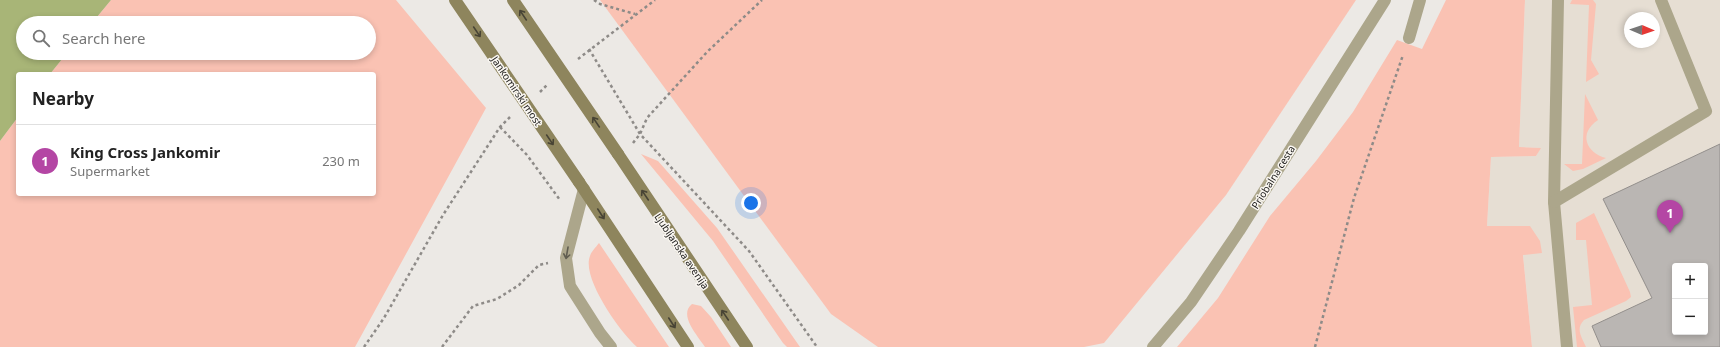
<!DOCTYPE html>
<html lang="en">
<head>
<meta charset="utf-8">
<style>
  body { margin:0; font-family:"Noto Sans",sans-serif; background:#f6f6f6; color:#222 }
  .controls { position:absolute; right:12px; bottom:12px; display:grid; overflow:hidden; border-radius:4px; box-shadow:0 2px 6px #0003 }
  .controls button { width:36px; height:36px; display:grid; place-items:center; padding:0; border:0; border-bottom:1px solid #e0e0e0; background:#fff; color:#222; font:20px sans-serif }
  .compass { position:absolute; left:1624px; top:12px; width:36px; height:36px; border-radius:50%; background:#fff; box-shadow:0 2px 6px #0003; rotate:92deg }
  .you { position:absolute; left:751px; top:203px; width:14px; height:14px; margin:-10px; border:3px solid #fff; border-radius:50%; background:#1a73e8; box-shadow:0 0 0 6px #1a73e833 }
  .badge { display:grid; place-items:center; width:26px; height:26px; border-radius:50%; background:#b446a4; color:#fff; font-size:13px; font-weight:700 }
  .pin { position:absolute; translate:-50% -33px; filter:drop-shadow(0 1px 2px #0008) }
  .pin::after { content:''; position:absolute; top:21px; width:14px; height:12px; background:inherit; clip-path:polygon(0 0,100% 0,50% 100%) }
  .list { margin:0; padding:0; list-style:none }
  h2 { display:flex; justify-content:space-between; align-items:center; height:52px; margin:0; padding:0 16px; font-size:17px }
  h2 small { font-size:13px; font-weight:400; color:#767676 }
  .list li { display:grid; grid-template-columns:26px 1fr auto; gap:12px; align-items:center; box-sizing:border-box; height:72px; padding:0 16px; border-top:1px solid #e0e0e0 }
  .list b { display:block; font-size:15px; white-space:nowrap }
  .list p { margin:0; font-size:13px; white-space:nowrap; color:#767676 }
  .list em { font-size:13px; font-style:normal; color:#767676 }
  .icon { flex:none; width:22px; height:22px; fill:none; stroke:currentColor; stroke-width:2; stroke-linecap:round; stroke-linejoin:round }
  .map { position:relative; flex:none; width:1720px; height:347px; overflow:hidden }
  .search { position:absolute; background:#fff; box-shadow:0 2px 6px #0003; left:16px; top:16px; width:360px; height:44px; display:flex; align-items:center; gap:10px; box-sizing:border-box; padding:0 14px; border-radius:22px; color:#767676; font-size:15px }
  .panel { position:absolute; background:#fff; box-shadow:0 2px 6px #0003; left:16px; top:72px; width:360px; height:124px; border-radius:4px }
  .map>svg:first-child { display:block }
</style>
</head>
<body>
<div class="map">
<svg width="1720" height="347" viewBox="0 0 1720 347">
  <rect width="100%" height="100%" fill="#ece9e5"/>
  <path fill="#e6ded3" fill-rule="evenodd" d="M 1525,0 L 1720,0 L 1720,347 L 1532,347 L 1523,254 L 1487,226 L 1491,157 L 1536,156 L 1540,148 L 1519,147 ZM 1630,18 L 1654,18 L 1654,42 L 1630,42 ZM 1675,266 L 1705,266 L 1705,332 L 1675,332 Z"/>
  <g fill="#fac2b3">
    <path d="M 111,0 L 396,0 L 486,108 L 355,347 L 0,347 L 0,141 L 18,117 L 18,194 L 374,194 L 374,74 L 50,74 L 67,53 L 369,53 L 369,23 L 92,23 Z"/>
    <path d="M 600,0 L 1356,0 L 1226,195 L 1104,343 L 1084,347 L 878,347 L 831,314 Z"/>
    <path d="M 1446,0 L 1525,0 L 1519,147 L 1541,148 L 1536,156 L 1491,157 L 1487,226 L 1530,226 L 1540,241 L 1542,253 L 1523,255 L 1532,347 L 1177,347 L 1218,298 L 1270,216 L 1316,161 L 1353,112 L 1397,40 L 1422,49 Z"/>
    <path d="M 1572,0 L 1593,0 L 1596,4 L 1591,60 L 1599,74 L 1586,82 L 1589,5 L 1570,4 Z"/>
    <path d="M 1585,94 L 1598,120 C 1578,133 1586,153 1606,158 L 1583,169 L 1573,171 L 1564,164 L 1582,164 Z"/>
    <path d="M 641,154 L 658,161 L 717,228 L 800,347 L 787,347 L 783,343 L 713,241 Z"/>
    <path d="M 1594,213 L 1630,292 L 1631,297 L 1626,301 L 1584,320 C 1575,329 1582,337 1586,347 L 1577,347 L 1573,307 L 1592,305 L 1586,240 L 1576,240 L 1576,223 Z"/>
    <path d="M 599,243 L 669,347 L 637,347 C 621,333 581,278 590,256 C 591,252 596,247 599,243 Z"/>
    <path d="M 692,304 L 701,306 L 711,317 L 731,347 L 705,347 C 698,336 678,315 692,304 Z"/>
  </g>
  <path fill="#a8b577" d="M 0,0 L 111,0 L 92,23 L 23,23 L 23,53 L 67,53 L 50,74 L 18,74 L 18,117 L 0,141 Z"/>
  <path fill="#bab6b3" stroke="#938f8c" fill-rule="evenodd" d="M 1720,144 L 1720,347 L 1601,347 L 1592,326 L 1652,298 L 1603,199 ZM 1675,266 L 1705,266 L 1705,332 L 1675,332 Z"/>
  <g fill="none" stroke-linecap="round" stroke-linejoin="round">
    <g stroke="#8e8b88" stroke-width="2.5" stroke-dasharray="3 3" stroke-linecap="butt">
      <path d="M 594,0 L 600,4 L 635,14"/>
      <path d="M 589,49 L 640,134 L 749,251 L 817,347"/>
      <path d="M 578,59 L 655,0"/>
      <path d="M 540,92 L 548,84"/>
      <path d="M 500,127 L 527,155 L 560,200"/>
      <path d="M 633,143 L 640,134 L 647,118 L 707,52 L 762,0"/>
      <path d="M 364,347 L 384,318 L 443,215 L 500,127 L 510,117"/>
      <path d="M 442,347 L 473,306 L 497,299 L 519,285 L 539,265 L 548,263"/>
      <path d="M 1315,347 L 1354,198 L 1403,55"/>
    </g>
    <g stroke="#aca68b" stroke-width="12">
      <path d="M 1558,0 L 1554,202 L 1567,347"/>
      <path d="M 1409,38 L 1420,0"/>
      <path d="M 584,189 L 566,258 L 570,286 L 600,333 L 611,347"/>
      <path d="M 1554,202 L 1706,111 L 1661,0"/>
    </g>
    <path stroke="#aca68b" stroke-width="12" d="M 1153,347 L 1191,302 L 1239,231 L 1385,0"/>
    <g stroke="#8e855d" stroke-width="12">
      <path d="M 618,154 L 747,347"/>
      <path d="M 579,182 L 688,347"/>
    </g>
    <g stroke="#8e855d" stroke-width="12">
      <path d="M 455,0 L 579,182"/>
      <path d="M 513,0 L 618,154"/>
    </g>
  </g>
  <defs><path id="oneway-shaft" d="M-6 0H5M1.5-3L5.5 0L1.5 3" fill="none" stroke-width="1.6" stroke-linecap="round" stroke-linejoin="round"/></defs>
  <g stroke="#484435">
    <use href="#oneway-shaft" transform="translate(523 15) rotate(-124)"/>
    <use href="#oneway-shaft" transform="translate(477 32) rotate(56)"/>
    <use href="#oneway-shaft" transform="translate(596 122) rotate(-124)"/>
    <use href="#oneway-shaft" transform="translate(550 140) rotate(56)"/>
    <use href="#oneway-shaft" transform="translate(645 195) rotate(-124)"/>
    <use href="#oneway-shaft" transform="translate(601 214) rotate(57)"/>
    <use href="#oneway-shaft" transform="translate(725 315) rotate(-124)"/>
    <use href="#oneway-shaft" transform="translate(672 323) rotate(57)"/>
  </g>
  <use stroke="#605d50" href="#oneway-shaft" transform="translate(567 253) rotate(100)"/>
  <g text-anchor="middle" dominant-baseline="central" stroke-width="3" stroke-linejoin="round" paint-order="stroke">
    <g font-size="10" fill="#22211f" stroke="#faf7f2">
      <text transform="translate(517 91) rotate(56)">Jankomirski most</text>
      <text transform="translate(1273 177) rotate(-58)">Priobalna cesta</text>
      <text transform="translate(682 251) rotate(56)">Ljubljanska avenija</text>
    </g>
  </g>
</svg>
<div class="controls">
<button>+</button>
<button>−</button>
</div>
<svg class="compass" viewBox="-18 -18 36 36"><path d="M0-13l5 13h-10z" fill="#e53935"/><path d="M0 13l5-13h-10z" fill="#767676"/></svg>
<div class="you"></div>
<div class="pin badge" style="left:1670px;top:233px">1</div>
<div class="search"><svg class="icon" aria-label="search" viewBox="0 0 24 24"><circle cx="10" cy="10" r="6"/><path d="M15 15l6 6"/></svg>Search here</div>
<section class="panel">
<h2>Nearby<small></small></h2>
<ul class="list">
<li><span class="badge">1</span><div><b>King Cross Jankomir</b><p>Supermarket</p></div><em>230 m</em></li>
</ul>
</section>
</div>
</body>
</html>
